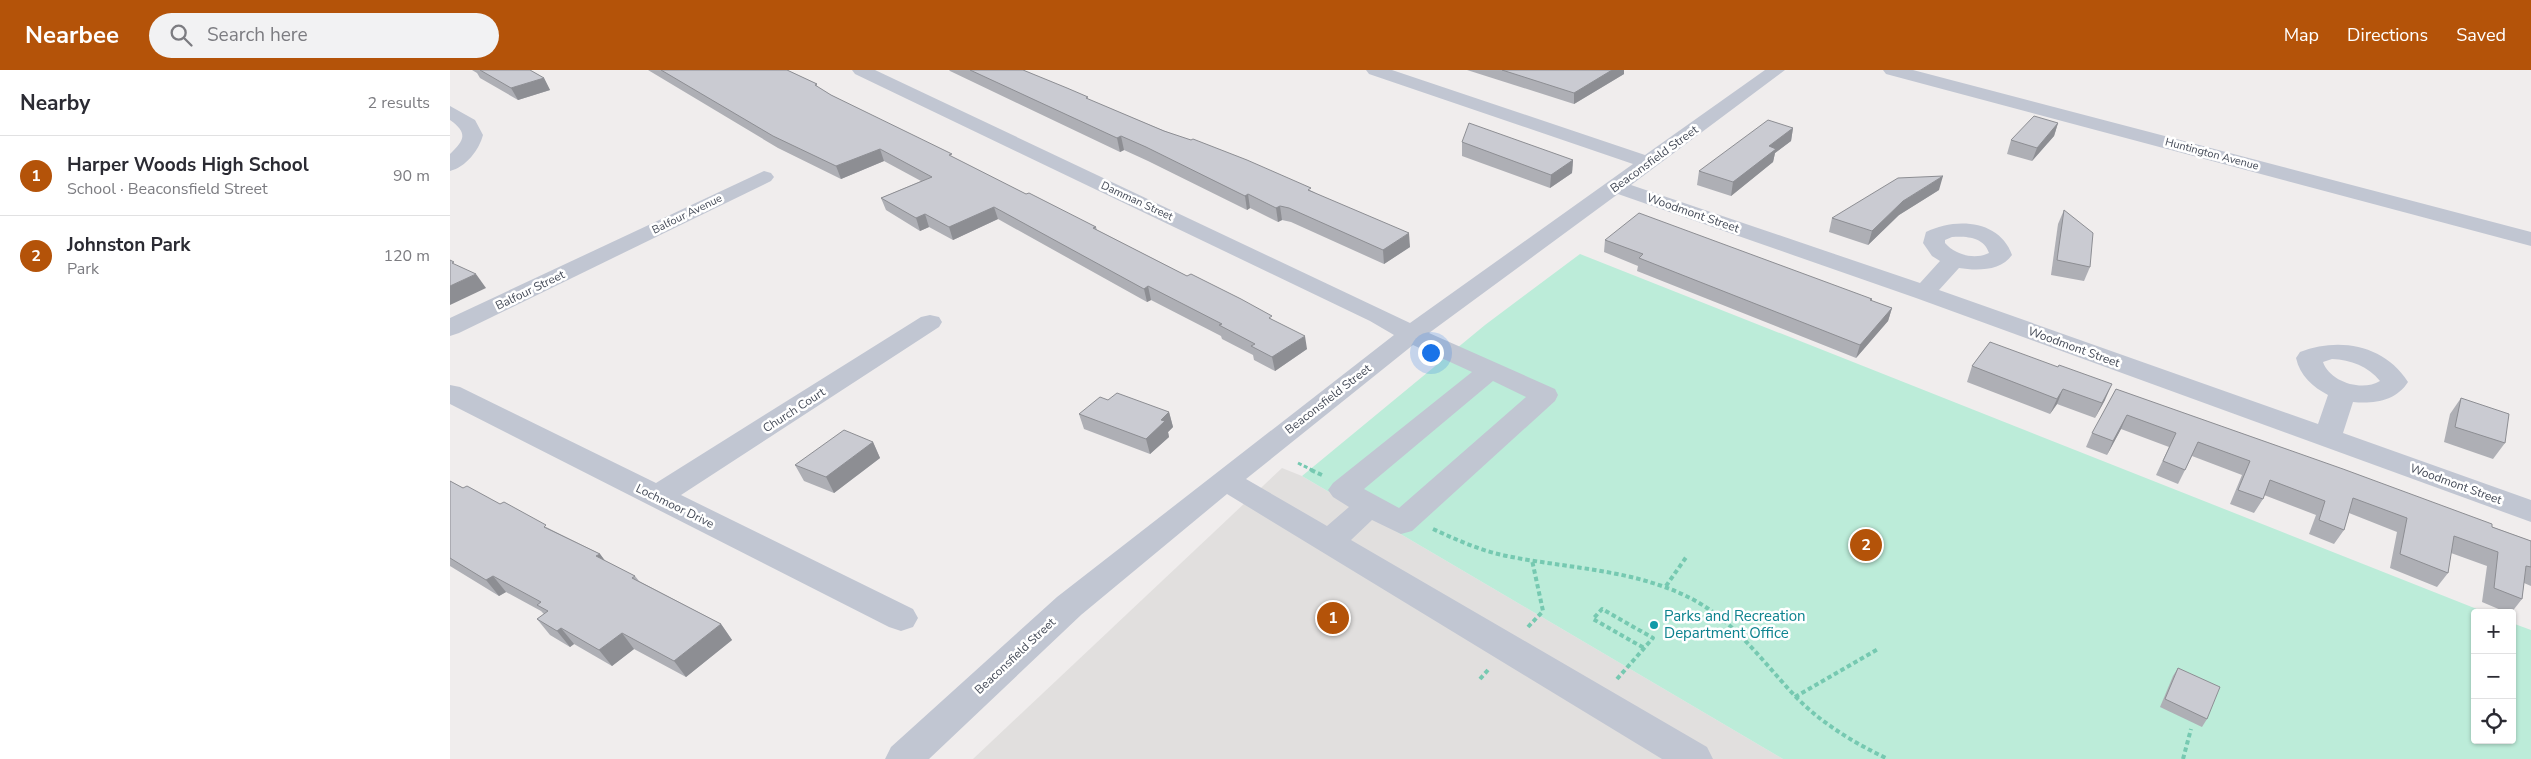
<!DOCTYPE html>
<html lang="en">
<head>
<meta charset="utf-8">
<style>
  body { margin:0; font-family:"Nunito Sans",sans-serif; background:#f2f2f3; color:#2b2b33 }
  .controls { position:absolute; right:15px; bottom:15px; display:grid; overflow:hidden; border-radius:5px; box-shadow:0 1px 4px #0004 }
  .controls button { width:45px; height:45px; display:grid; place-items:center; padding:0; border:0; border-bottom:1px solid #e1e1e2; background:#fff; color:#2b2b33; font:25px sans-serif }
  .you { position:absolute; left:980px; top:282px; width:18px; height:18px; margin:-12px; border:4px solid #fff; border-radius:50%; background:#1a73e8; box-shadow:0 0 0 8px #1a73e833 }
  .badge { display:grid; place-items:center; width:32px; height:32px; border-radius:50%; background:#b45309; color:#fff; font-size:16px; font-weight:700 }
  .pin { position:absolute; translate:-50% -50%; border:2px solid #fff; box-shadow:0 1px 5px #0006 }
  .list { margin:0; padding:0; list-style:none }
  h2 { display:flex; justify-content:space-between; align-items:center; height:65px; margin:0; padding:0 20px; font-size:21px }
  h2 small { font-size:16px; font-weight:400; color:#7c7c81 }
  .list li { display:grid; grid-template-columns:32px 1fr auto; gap:15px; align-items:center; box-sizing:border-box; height:80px; padding:0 20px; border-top:1px solid #e1e1e2 }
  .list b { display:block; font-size:19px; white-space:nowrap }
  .list p { margin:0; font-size:16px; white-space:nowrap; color:#7c7c81 }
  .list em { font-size:16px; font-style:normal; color:#7c7c81 }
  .icon { flex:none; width:28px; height:28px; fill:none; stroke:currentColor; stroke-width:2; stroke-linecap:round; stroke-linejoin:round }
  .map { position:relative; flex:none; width:2081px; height:689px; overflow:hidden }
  header { display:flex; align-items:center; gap:30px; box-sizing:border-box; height:70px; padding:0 25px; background:#b45309; color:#fff }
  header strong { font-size:24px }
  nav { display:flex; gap:28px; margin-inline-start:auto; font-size:18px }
  .search { width:350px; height:45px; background:#f2f2f3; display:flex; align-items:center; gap:12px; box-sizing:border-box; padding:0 18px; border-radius:28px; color:#7c7c81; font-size:19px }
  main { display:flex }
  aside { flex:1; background:#fff }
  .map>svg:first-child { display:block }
</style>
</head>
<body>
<header>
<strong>Nearbee</strong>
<div class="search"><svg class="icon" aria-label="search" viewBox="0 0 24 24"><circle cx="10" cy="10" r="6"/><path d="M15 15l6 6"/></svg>Search here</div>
<nav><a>Map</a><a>Directions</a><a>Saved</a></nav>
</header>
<main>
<aside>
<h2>Nearby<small>2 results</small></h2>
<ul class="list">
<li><span class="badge">1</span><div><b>Harper Woods High School</b><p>School · Beaconsfield Street</p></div><em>90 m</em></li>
<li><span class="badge">2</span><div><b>Johnston Park</b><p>Park</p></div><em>120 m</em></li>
</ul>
</aside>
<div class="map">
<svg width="2081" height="689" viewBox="0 0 2081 689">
  <rect width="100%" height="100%" fill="#f0eded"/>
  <path fill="#e1dfde" d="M 832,398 L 852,406 L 1333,689 L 523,689 Z"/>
  <path fill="#bcecd9" d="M 1130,184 L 2037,543 L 2025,543 L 2025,670 L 2062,670 L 2062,553 L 2081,560 L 2081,689 L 1333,689 L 852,406 L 1035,255 Z"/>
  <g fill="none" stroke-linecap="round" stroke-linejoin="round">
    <path stroke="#76c9b1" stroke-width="3" stroke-dasharray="4 2.5" stroke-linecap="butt" d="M 848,393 L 864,401"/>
    <g stroke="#76c9b1" stroke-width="4" stroke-dasharray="4.5 3" stroke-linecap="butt">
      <path d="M 861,400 L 872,405"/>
      <path d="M 983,459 C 1007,470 1031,481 1057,486 C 1120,499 1186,499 1244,530 C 1286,553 1313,592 1345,626 C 1371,653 1404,673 1438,689"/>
      <path d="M 1216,516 L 1237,486"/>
      <path d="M 1078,557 L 1093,541 L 1082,490"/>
      <path d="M 1030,609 L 1038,600"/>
      <path d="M 1167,609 L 1203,568 L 1152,539 L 1143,549 L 1194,578"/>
      <path d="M 1345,627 L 1428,579"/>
      <path d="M 1733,689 L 1741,659"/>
    </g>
    <g fill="#c1c6d2" fill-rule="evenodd">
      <path d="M 402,0 L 425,0 L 960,253 L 1183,94 L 919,4 L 916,0 L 942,0 L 1195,85 L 1315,0 L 1335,0 L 1181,115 L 1470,213 L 1490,191 L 1482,186 L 1473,173 L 1476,162 C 1506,147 1550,150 1562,185 C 1551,201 1527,201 1509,198 L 1489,220 L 1868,354 L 1878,325 C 1863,317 1850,306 1846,288 L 1850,282 C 1890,267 1934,275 1958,312 C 1946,331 1924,334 1903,332 L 1893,363 L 2081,430 L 2081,452 L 1466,228 L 1168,124 L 979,263 L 1105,319 L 1108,325 L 1105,331 L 962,461 L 951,464 L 922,450 L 901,470 L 1257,677 L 1263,689 L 1212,689 L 777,424 L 631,545 L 479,689 L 435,689 L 441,677 L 607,527 L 944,265 L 920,251 L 405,4 ZM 1502,167 C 1516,166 1534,167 1539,183 C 1525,190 1505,185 1495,173 L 1495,170 ZM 963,275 L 1022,302 L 883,413 L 878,420 L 883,427 L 899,437 L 877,456 L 796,409 ZM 1882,289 C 1901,290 1918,296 1930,311 C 1912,322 1880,312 1873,292 ZM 1043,311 L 1076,327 L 949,438 L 914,419 Z"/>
      <path d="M 1433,0 L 1463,0 L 2081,162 L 2081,176 L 1436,4 Z"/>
      <path d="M 0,36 L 25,50 L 33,65 C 29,80 16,97 0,101 L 0,84 C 15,70 18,63 0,50 Z"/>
      <path d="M 314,101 L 321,103 L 324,107 L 321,111 L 9,263 L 0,266 L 0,248 Z"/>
      <path d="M 480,245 L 489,247 L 492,252 L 489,257 L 231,425 L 463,539 L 468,548 L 463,557 L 451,561 L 439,557 L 0,334 L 0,315 L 10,317 L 206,413 L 471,247 Z"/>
    </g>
  </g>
  <g fill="#aeafb5">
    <path d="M 22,0 L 80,0 L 94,8 L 100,20 L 68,30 L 30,8 L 27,3 Z"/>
    <path d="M 198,0 L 337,0 L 367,14 L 367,17 L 381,25 L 503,88 L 576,124 L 646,157 L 647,160 L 823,250 L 857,279 L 825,301 L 804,290 L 803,285 L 772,269 L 771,266 L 701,230 L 697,232 L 548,149 L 503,170 L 479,157 L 470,161 L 436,140 L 431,128 L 471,111 L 434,91 L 391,109 L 328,78 Z"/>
    <path d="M 499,0 L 573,0 L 639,30 L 862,121 L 960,177 L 934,194 L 841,152 L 832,150 L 828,152 L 800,138 L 797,140 L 698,91 L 674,80 L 670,82 L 500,1 Z"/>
    <path d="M 1017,0 L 1174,0 L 1174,4 L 1124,34 Z"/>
    <path d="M 1608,53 L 1604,66 L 1582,91 L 1557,84 L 1561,70 Z"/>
    <path d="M 1343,58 L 1341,71 L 1325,83 L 1323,92 L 1281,126 L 1247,115 L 1249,101 Z"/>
    <path d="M 1012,72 L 1123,90 L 1122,103 L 1100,118 L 1012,86 Z"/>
    <path d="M 1489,120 L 1449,145 L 1418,175 L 1379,162 L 1382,148 Z"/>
    <path d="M 1614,140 L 1640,197 L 1634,211 L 1601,205 L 1608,154 Z"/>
    <path d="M 1155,170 L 1422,229 L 1421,231 L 1442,238 L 1438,251 L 1406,288 L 1187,201 L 1188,196 L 1154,182 Z"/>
    <path d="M 1540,272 L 1655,330 L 1645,348 L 1607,334 L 1600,344 L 1517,312 L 1522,296 Z"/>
    <path d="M 1666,319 L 2081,471 L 2081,516 L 2074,513 L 2072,529 L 2061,543 L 2058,543 L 2032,532 L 2037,496 L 2001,483 L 1998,503 L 1987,517 L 1940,498 L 1947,462 L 1899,443 L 1894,460 L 1884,474 L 1859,464 L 1866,445 L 1814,425 L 1813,429 L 1804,443 L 1780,434 L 1792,405 L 1742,386 L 1728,414 L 1706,405 L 1719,377 L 1671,359 L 1657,385 L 1636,377 L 1642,363 Z"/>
    <path d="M 2011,328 L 2055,373 L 2043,389 L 1994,372 L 2000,344 Z"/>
    <path d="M 658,330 L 719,342 L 723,357 L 718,362 L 719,367 L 700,384 L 634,359 L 629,344 Z"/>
    <path d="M 423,372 L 430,388 L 384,423 L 354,411 L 345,395 Z"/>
    <path d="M 0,411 L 13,418 L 50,434 L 150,484 L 155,491 L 185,506 L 189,511 L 271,554 L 282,570 L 236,607 L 184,579 L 162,596 L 124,574 L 120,577 L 100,565 L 87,549 L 94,544 L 91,541 L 56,522 L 49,526 L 0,496 Z"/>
    <path d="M 1728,598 L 1757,649 L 1752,657 L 1710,637 L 1723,606 Z"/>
  </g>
  <g fill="#8d8e93">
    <path d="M 1162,0 L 1174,0 L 1174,4 L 1124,34 L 1124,23 Z"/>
    <path d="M 94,8 L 100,20 L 68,30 L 61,18 Z"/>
    <path d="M 1608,53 L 1604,66 L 1582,91 L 1587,78 Z"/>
    <path d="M 1343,58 L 1341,71 L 1325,83 L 1323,92 L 1281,126 L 1283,112 L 1319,76 Z"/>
    <path d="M 671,66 L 674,80 L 670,82 L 667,68 Z"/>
    <path d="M 430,79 L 434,91 L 391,109 L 386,96 Z"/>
    <path d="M 1123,90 L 1122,103 L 1100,118 L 1101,105 Z"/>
    <path d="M 1493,106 L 1489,120 L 1449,145 L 1418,175 L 1422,161 L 1453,131 Z"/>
    <path d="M 798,124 L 800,138 L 797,140 L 795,126 Z"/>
    <path d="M 830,136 L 832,150 L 828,152 L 826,138 Z"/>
    <path d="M 544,137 L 548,149 L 503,170 L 499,157 Z"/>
    <path d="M 475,144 L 479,157 L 470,161 L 466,148 Z"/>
    <path d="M 959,163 L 960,177 L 934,194 L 933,180 Z"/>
    <path d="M 26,204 L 36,218 L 0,235 L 0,216 Z"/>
    <path d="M 698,216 L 701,230 L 697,232 L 694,219 Z"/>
    <path d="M 1442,238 L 1438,251 L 1406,288 L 1410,275 Z"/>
    <path d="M 855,266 L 857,279 L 825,301 L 822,287 Z"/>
    <path d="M 1662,314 L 1655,330 L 1645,348 L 1652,333 Z"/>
    <path d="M 1613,319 L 1607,334 L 1600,344 L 1607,329 Z"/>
    <path d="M 719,342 L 723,357 L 718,362 L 719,367 L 700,384 L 696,369 L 711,350 Z"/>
    <path d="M 1677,345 L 1671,359 L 1657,385 L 1663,371 Z"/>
    <path d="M 423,372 L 430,388 L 384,423 L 376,407 Z"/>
    <path d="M 150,484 L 162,500 L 146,486 Z"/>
    <path d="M 43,506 L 56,522 L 49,526 L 36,510 Z"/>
    <path d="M 271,554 L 282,570 L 236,607 L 224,591 Z"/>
    <path d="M 111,558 L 124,574 L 120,577 L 107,561 Z"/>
    <path d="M 172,563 L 184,579 L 162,596 L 149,580 Z"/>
  </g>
  <g fill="#cacbd2" stroke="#8d8e93">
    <path d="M 30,0 L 80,0 L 94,8 L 61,18 Z"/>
    <path d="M 211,0 L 337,0 L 367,14 L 365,15 L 381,25 L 502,84 L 499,85 L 576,124 L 579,123 L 646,157 L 643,158 L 737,206 L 741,204 L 791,229 L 822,246 L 819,248 L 855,266 L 822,287 L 801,276 L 805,274 L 769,255 L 772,254 L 698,216 L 694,219 L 544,137 L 499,157 L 475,144 L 466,148 L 431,128 L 482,107 L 430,79 L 386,96 L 323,66 Z"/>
    <path d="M 520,0 L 573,0 L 617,18 L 638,27 L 636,28 L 714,61 L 741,70 L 743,69 L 797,90 L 861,118 L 858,120 L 959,163 L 933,180 L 839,138 L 830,136 L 826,138 L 798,124 L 795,126 L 696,77 L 671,66 L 667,68 Z"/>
    <path d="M 1052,0 L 1162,0 L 1124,23 Z"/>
    <path d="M 1584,46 L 1608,53 L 1587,78 L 1561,70 Z"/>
    <path d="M 1318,50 L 1343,58 L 1319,76 L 1326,79 L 1283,112 L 1249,101 Z"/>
    <path d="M 1019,53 L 1123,90 L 1101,105 L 1012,72 Z"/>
    <path d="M 1493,106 L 1453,131 L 1422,161 L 1382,148 L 1448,108 Z"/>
    <path d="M 1614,140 L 1643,163 L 1640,197 L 1607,190 Z"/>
    <path d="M 1189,143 L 1422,229 L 1420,230 L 1442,238 L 1410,275 L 1189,188 L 1193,184 L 1155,170 Z"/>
    <path d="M 0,190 L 4,192 L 2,193 L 26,204 L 0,216 Z"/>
    <path d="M 1540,272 L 1608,297 L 1609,295 L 1662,314 L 1652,333 L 1613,319 L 1607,329 L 1522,296 Z"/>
    <path d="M 1666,319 L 1893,399 L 2042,454 L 2042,457 L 2081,471 L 2081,497 L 2076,496 L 2072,529 L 2044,518 L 2048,482 L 2004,466 L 1998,503 L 1950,484 L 1957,448 L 1903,428 L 1894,460 L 1869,450 L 1875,431 L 1820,410 L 1813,429 L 1788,420 L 1800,391 L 1748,372 L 1735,400 L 1713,391 L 1726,363 L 1677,345 L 1663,371 L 1642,363 Z"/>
    <path d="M 667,323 L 719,342 L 711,350 L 715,351 L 696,369 L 629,344 L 650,327 L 658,330 Z"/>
    <path d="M 2011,328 L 2059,344 L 2055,373 L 2005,357 Z"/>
    <path d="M 394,360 L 423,372 L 376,407 L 345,395 Z"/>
    <path d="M 0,411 L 13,418 L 17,416 L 50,434 L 54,432 L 96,455 L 94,457 L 150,484 L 146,486 L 185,506 L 182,508 L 271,554 L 224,591 L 172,563 L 149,580 L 111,558 L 107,561 L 87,549 L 98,541 L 87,535 L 91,532 L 43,506 L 36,510 L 0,488 Z"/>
    <path d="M 1728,598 L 1770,617 L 1757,649 L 1715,629 Z"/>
  </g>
  <circle fill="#0f9aa8" stroke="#fff" stroke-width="2" cx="1204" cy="555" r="5"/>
  <g text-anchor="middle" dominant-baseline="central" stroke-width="5" stroke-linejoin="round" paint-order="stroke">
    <g font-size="11" fill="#464c59" stroke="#fff">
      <text transform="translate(1762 84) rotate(15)">Huntington Avenue</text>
      <text transform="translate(687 131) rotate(25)">Damman Street</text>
      <text transform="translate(237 144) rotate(-26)">Balfour Avenue</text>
    </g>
    <g font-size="12" fill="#464c59" stroke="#fff">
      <text transform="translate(1204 89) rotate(-36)">Beaconsfield Street</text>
      <text transform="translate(1243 143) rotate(19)">Woodmont Street</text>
      <text transform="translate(80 220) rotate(-26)">Balfour Street</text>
      <text transform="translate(1624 277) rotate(20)">Woodmont Street</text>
      <text transform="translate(878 329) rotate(-38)">Beaconsfield Street</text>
      <text transform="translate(344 340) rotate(-33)">Church Court</text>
      <text transform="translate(2006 414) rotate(20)">Woodmont Street</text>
      <text transform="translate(225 436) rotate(26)">Lochmoor Drive</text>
      <text transform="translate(565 586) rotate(-43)">Beaconsfield Street</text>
    </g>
    <g font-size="15" fill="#0d838f" stroke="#fff" text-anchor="start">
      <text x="1214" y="546">Parks and Recreation<tspan x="1214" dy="17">Department Office</tspan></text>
    </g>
  </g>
</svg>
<div class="controls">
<button>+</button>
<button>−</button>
<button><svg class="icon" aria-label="locate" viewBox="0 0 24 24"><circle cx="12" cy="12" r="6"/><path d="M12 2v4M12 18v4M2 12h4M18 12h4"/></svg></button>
</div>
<div class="you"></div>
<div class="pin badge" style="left:883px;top:548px">1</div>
<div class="pin badge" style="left:1416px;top:475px">2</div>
</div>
</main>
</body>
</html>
